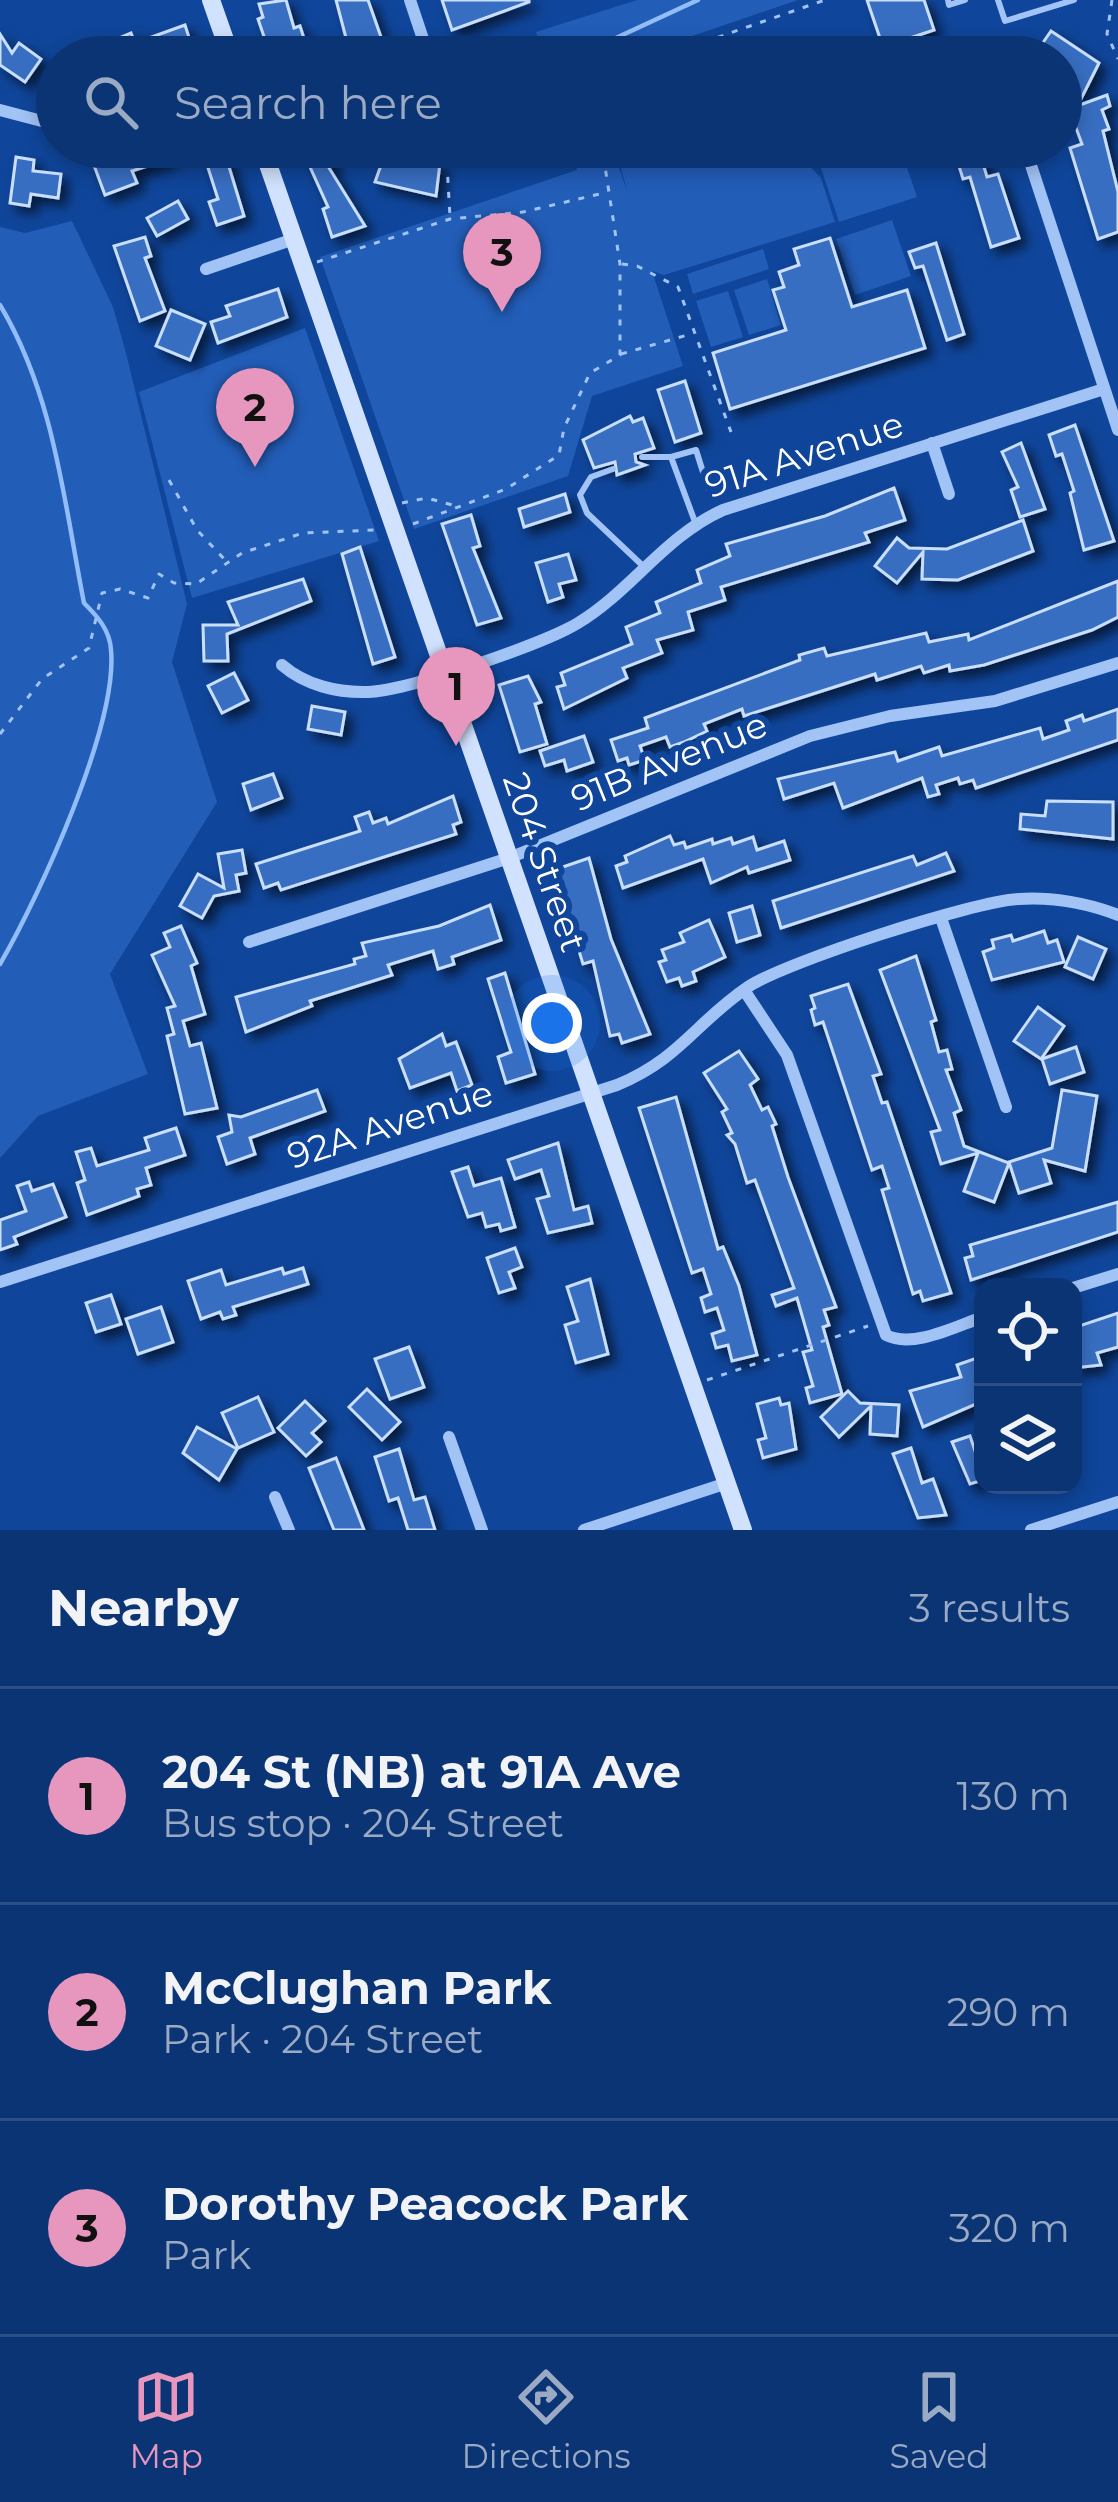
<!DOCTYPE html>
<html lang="en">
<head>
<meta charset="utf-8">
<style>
  body { margin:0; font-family:Montserrat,sans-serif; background:#143c79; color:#f1f3f6 }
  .controls { position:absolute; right:36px; bottom:36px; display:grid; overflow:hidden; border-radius:24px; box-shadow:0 6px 18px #0003 }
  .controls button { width:108px; height:108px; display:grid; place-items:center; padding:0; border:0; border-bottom:3px solid #2b4f86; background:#0b3474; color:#f1f3f6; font:60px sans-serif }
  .you { position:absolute; left:552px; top:1023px; width:42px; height:42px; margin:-30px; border:9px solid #fff; border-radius:50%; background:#1a73e8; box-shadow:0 0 0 18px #1a73e833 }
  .badge { display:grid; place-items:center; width:78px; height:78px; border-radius:50%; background:#e797bd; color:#111; font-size:39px; font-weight:700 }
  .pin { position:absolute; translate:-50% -99px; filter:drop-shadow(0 3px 6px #0008) }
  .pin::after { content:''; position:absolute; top:63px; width:42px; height:36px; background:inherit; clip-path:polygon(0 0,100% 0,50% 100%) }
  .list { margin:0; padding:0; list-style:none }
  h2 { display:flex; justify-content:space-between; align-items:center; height:156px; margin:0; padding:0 48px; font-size:51px }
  h2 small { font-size:39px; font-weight:400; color:#9aaac5 }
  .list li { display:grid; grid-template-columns:78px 1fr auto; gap:36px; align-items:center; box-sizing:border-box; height:216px; padding:0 48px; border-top:3px solid #2b4f86 }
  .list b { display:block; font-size:45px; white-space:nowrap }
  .list p { margin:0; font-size:39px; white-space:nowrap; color:#9aaac5 }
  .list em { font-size:39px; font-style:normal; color:#9aaac5 }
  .icon { flex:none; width:66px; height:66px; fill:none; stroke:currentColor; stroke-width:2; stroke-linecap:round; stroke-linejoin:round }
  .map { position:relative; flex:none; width:1118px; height:1530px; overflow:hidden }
  .search { position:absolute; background:#0b3474; box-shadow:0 6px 18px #0003; left:36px; right:36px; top:36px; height:132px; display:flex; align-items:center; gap:30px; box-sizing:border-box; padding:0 42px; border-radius:66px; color:#9aaac5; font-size:45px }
  .sheet { height:804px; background:#0b3474 }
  nav { display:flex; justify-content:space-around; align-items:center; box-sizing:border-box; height:168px; border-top:3px solid #2b4f86; background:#0b3474; font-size:33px; color:#9aaac5 }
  nav a { display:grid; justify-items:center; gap:6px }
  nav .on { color:#e797bd }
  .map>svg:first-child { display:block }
</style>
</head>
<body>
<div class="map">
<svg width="1118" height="1530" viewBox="0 0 1118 1530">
  <defs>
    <filter id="shadow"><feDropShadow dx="7" dy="7" stdDeviation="6" flood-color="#0009"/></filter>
  </defs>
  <rect width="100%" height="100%" fill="#0f459a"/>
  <g fill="#225db8">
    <path d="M 637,0 L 798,0 L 631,57 L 545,57 L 536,32 Z"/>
    <path d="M 570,147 L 612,147 L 628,194 L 615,147 L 792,147 L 821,178 L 835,222 L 664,275 L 652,271 L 683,366 L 592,396 L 568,476 L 414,529 L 320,257 L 577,170 Z"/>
    <path d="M 814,147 L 900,147 L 917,197 L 839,222 Z"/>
    <path d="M 892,220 L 911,276 L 855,295 L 836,239 Z"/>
    <path d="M 72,221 L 113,307 L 125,349 L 187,604 L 172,662 L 217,802 L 110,974 L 148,1074 L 38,1116 L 0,1158 L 0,227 L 25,233 Z"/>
    <path d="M 763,249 L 769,269 L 693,294 L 687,274 Z"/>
    <path d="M 767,279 L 781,325 L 749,335 L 734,290 Z"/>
    <path d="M 728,291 L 743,337 L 711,347 L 696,301 Z"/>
    <path d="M 305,328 L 379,541 L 192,598 L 139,392 Z"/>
  </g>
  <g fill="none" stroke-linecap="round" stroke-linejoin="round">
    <g stroke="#93bdf8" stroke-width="4.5">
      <path d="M 577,56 L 698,0"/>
      <path d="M 0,305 C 54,395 64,501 84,603 C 97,616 110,630 111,650 C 118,725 39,897 0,964"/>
    </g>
  </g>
  <g fill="#386ec1" stroke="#cadffe" stroke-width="3" filter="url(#shadow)">
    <path d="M 286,0 L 294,28 L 300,26 L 310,57 L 271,57 L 258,19 L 263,17 L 259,4 Z"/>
    <path d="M 336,0 L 368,0 L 388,57 L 351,57 Z"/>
    <path d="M 442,0 L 529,0 L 529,2 L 452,30 Z"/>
    <path d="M 867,0 L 924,0 L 934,30 L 883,47 Z"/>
    <path d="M 185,25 L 192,47 L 162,56 L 160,48 L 134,57 L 74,57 L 131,33 L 135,43 Z"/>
    <path d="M 1051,31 L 1099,63 L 1081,99 L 1061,89 L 1061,57 L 1033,57 Z"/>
    <path d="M 0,34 L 12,53 L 19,43 L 41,59 L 25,82 L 0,65 Z"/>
    <path d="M 1107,95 L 1110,106 L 1102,110 L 1109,129 L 1103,131 L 1118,192 L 1118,232 L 1098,239 L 1070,148 L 1082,144 L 1069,109 Z"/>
    <path d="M 129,147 L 168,147 L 172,158 L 132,171 L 137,183 L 105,195 L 92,160 Z"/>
    <path d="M 223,147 L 244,216 L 217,225 L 209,202 L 218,199 L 203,152 Z"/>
    <path d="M 301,147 L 329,147 L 334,161 L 326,163 L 365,226 L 332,237 L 323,209 L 328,207 Z"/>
    <path d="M 399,147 L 414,152 L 410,160 L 440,163 L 436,196 L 375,182 L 384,157 L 393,160 Z"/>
    <path d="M 953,147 L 978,147 L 987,177 L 998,174 L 1019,238 L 991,247 L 970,177 L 963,179 Z"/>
    <path d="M 16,157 L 34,160 L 33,171 L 61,174 L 58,198 L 31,194 L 29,206 L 10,203 Z"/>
    <path d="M 178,201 L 188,219 L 157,236 L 147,218 Z"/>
    <path d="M 145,237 L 151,256 L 145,258 L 165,311 L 140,321 L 114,246 Z"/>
    <path d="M 830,238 L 852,307 L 907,290 L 925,348 L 730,409 L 713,353 L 786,330 L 773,290 L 784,287 L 779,272 L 799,265 L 794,249 Z"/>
    <path d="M 936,243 L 964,334 L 947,340 L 923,266 L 915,268 L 909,252 Z"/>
    <path d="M 278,289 L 287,317 L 218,343 L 211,322 L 230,316 L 226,306 Z"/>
    <path d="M 171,310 L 205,324 L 190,360 L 156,346 Z"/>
    <path d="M 685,381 L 701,433 L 675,442 L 658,390 Z"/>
    <path d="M 630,416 L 633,422 L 643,418 L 654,448 L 635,454 L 636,462 L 645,465 L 617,475 L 615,462 L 594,468 L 583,440 Z"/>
    <path d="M 1075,425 L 1114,541 L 1084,550 L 1070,493 L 1074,491 L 1062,454 L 1056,456 L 1049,435 Z"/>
    <path d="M 1021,443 L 1045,509 L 1020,517 L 1011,490 L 1018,487 L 1002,452 Z"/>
    <path d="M 894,488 L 905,520 L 865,533 L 869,542 L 721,587 L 725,600 L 688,612 L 693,630 L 657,640 L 662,653 L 623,668 L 627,678 L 564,709 L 557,687 L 565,685 L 561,673 L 632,644 L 626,627 L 660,613 L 656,602 L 701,583 L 697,570 L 730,556 L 726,544 L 825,516 Z"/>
    <path d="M 565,494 L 570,512 L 524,527 L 519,509 Z"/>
    <path d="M 471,515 L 480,546 L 473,548 L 501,618 L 477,625 L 442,524 Z"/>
    <path d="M 1023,520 L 1033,551 L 958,580 L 922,579 L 923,552 L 897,583 L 875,566 L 897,538 L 909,548 L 947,549 Z"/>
    <path d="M 360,547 L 395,657 L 373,664 L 342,554 Z"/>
    <path d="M 568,554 L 576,580 L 559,584 L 563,597 L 548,602 L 536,563 Z"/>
    <path d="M 303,579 L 311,601 L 227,634 L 228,661 L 204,661 L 203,625 L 238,625 L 228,602 Z"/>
    <path d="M 1118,581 L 1118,617 L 1092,630 L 984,665 L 950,671 L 949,665 L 924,673 L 921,666 L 877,680 L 875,674 L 744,716 L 742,709 L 704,724 L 707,731 L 684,742 L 670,747 L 666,737 L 640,746 L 645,760 L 629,765 L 627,758 L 618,761 L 611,740 L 648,728 L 645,718 L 800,660 L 799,655 L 824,648 L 827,656 L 926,633 L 929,642 L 968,634 L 969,640 Z"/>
    <path d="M 234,673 L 248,700 L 222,713 L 208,686 Z"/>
    <path d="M 528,676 L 541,702 L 535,704 L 547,744 L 520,752 L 499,685 Z"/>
    <path d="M 312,706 L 345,712 L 341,735 L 308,729 Z"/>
    <path d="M 1118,709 L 1118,740 L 976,788 L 973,780 L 960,784 L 958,778 L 936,785 L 939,794 L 928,797 L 922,778 L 843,808 L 834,783 L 784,799 L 778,779 L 895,752 L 898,761 L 939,747 L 942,756 L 1040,728 L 1043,739 L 1069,730 L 1066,721 L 1082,715 L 1084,721 Z"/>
    <path d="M 584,736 L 593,762 L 567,771 L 564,760 L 545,766 L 540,751 Z"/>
    <path d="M 273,774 L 282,798 L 251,810 L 243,784 Z"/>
    <path d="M 453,796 L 461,822 L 453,825 L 456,834 L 281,890 L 278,883 L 264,888 L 256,864 L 360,831 L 355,817 L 369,812 L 373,823 L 386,818 L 388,824 Z"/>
    <path d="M 1047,801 L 1113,802 L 1113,839 L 1020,829 L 1021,814 L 1045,816 Z"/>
    <path d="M 670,836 L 674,845 L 684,842 L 686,848 L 712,839 L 713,844 L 731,838 L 733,844 L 753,837 L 757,850 L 784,841 L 790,860 L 749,873 L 747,867 L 711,883 L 703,859 L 623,888 L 616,866 L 627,862 L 625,856 Z"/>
    <path d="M 242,850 L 246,873 L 236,875 L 239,891 L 214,896 L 202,918 L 180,906 L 198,874 L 224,888 L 218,854 Z"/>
    <path d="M 946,853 L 954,871 L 781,928 L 773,901 L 913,856 L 917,865 Z"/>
    <path d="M 589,858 L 611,939 L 650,1034 L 622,1043 L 619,1034 L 610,1036 L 593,961 L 583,964 L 554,870 Z"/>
    <path d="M 490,905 L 501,940 L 452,957 L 454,964 L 438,969 L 433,951 L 388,965 L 392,975 L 310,1001 L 312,1006 L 246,1032 L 236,997 L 355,964 L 354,959 L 366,956 L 362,943 L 439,926 Z"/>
    <path d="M 752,906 L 760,935 L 737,942 L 729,913 Z"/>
    <path d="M 709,920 L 725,957 L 693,972 L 696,981 L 682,986 L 679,978 L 667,982 L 659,962 L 666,960 L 662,950 L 684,942 L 680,933 Z"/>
    <path d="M 181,926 L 197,963 L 191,966 L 205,1014 L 183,1021 L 190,1046 L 201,1043 L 217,1108 L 185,1114 L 167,1036 L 174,1034 L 167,1008 L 175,1006 L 152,955 L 170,947 L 164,933 Z"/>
    <path d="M 1044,931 L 1048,943 L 1057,940 L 1064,962 L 992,980 L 983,952 L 994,948 L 992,940 L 1011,935 L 1013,941 Z"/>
    <path d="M 1078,937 L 1106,949 L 1093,979 L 1065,967 Z"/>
    <path d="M 916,956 L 936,1020 L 931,1022 L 939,1052 L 947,1050 L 952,1069 L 946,1070 L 961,1110 L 954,1113 L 964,1146 L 1009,1163 L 994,1202 L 964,1191 L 978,1153 L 941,1164 L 931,1132 L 940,1130 L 880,970 Z"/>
    <path d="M 505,973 L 535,1074 L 506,1083 L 498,1057 L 511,1052 L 488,979 Z"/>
    <path d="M 848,984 L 881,1074 L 873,1076 L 882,1103 L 887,1102 L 951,1293 L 923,1301 L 920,1291 L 913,1294 L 882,1190 L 889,1188 L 882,1166 L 872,1170 L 823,1022 L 815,1025 L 811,1010 L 815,1008 L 811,996 Z"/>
    <path d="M 1038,1007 L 1064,1026 L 1041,1059 L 1014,1041 Z"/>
    <path d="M 442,1034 L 446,1046 L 456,1042 L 472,1085 L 457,1091 L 451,1073 L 410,1088 L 399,1059 Z"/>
    <path d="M 1076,1047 L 1084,1072 L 1050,1084 L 1042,1059 Z"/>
    <path d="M 739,1051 L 758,1079 L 750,1085 L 762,1110 L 768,1107 L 776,1124 L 772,1126 L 788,1177 L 836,1307 L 824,1310 L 829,1325 L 823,1327 L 842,1394 L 810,1403 L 806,1388 L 813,1386 L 803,1352 L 812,1350 L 797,1298 L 776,1306 L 772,1295 L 794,1288 L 755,1180 L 747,1183 L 735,1144 L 727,1135 L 732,1133 L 722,1112 L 727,1109 L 704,1073 Z"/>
    <path d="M 317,1090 L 325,1111 L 250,1138 L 255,1154 L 227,1164 L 218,1137 L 232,1132 L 229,1115 L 241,1117 Z"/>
    <path d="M 1062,1090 L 1097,1096 L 1085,1171 L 1044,1160 L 1051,1183 L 1019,1193 L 1009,1162 L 1052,1148 Z"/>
    <path d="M 676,1097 L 718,1249 L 723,1247 L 739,1286 L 757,1355 L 732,1361 L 728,1345 L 716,1348 L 712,1334 L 724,1330 L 717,1308 L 705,1312 L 701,1298 L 711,1294 L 703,1269 L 692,1273 L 639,1108 Z"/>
    <path d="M 176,1128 L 185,1155 L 146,1168 L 151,1185 L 137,1189 L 139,1196 L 87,1215 L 77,1183 L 85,1180 L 76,1152 L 91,1148 L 97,1166 L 149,1150 L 145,1138 Z"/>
    <path d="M 558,1143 L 574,1210 L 588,1206 L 592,1223 L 548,1233 L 537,1199 L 549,1196 L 541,1170 L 515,1179 L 508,1160 Z"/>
    <path d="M 468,1167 L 474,1186 L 501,1178 L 515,1227 L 501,1231 L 499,1224 L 486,1227 L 482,1213 L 468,1217 L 452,1172 Z"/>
    <path d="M 29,1182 L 32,1191 L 53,1184 L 66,1217 L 14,1237 L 17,1244 L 0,1250 L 0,1220 L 26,1211 L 17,1186 Z"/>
    <path d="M 1118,1202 L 1118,1232 L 971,1280 L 965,1258 L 973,1256 L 970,1245 Z"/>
    <path d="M 515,1248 L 522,1267 L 509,1272 L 515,1288 L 499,1293 L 487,1258 Z"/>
    <path d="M 282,1268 L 284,1274 L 303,1268 L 308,1284 L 233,1307 L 236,1315 L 223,1319 L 220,1312 L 201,1319 L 188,1281 L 221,1270 L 226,1285 Z"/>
    <path d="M 590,1279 L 608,1354 L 576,1363 L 565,1325 L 578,1321 L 567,1287 Z"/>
    <path d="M 111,1295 L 121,1324 L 96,1332 L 86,1303 Z"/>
    <path d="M 161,1307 L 173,1342 L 138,1354 L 126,1319 Z"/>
    <path d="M 1118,1313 L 1118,1347 L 1097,1353 L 1101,1365 L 1073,1368 L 1073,1328 Z"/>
    <path d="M 409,1347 L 424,1387 L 390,1399 L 375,1359 Z"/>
    <path d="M 974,1359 L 983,1360 L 983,1401 L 923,1427 L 910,1391 L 961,1377 L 957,1365 Z"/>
    <path d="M 367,1389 L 400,1422 L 382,1440 L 349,1407 Z"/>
    <path d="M 848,1391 L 860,1403 L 899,1405 L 897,1436 L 870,1434 L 871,1406 L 839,1437 L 821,1417 Z"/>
    <path d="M 258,1397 L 274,1432 L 238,1448 L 222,1413 Z"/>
    <path d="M 779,1398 L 781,1405 L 789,1403 L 796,1449 L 763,1458 L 758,1440 L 766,1438 L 757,1404 Z"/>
    <path d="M 305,1401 L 325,1421 L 312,1433 L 321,1442 L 306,1456 L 278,1428 Z"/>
    <path d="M 197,1427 L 237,1449 L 219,1480 L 183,1453 Z"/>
    <path d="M 970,1436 L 978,1460 L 983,1459 L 983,1480 L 970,1484 L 952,1442 Z"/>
    <path d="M 911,1448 L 922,1483 L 933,1479 L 946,1515 L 918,1518 L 893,1454 Z"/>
    <path d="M 399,1449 L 414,1500 L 425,1497 L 435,1530 L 408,1530 L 398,1498 L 389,1501 L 375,1457 Z"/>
    <path d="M 336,1458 L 364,1530 L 334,1530 L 309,1468 Z"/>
  </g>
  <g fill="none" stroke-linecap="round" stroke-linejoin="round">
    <g stroke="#a1c3f5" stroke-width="3" stroke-dasharray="6 9" stroke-linecap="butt">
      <path d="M 1112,0 L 1107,34 L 1118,59"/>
      <path d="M 661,57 L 825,0"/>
      <path d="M 446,147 L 450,217"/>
      <path d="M 317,262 L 450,219 L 523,212 L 604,193"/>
      <path d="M 622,264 L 637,266 L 678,287 L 731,432"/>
      <path d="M 621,354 L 691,334"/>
      <path d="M 169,480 L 197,530 L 226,561"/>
      <path d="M 402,503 L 427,498 L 456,506"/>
      <path d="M 413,524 L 506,489 L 559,455 L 564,428 L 590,373 L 620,355 L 620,264 L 602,147"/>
      <path d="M 0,734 L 42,679 L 89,648 L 102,593 L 120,589 L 148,598 L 159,574 L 174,583 L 196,584 L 242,553 L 303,533 L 375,530"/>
      <path d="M 707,1380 L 868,1326"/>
    </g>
    <g stroke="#a1c3f5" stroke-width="6">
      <path d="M 948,0 L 949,5 L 965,0"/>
      <path d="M 998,0 L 1005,21 L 1074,0"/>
      <path d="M 642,457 L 671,457 L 695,522"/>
      <path d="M 671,457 L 696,450 L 708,488"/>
      <path d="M 613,469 L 591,477 L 580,495 L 587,513 L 643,566"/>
    </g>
    <g stroke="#a1c3f5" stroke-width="12">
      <path d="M 410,0 L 429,57"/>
      <path d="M 0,110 L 57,125"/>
      <path d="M 1025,147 L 1118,430"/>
      <path d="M 206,269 L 294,239"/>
      <path d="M 932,443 L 949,494"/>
      <path d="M 282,665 C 305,685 337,693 368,692 C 406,691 544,644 578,623 C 631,591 665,536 723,510 L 1104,389"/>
      <path d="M 941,918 L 1006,1107"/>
      <path d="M 249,942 L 509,858 L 810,736 L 890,716 L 995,701 L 1118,663"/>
      <path d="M 744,990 L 787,1055 L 886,1335 C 913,1349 956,1326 983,1317"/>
      <path d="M 0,1282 L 617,1085 C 680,1059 696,1022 748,987 C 785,962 974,901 1019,899 C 1051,897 1087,903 1118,915"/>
      <path d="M 1073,1288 L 1118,1274"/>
      <path d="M 449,1437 L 482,1530"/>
      <path d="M 275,1497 L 289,1530"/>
      <path d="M 584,1530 L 727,1483"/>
      <path d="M 1031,1530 L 1118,1502"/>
    </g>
    <g stroke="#d1e2fe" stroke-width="18">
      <path d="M 211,0 L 231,57"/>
      <path d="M 262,147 L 743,1530"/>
    </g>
  </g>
  <g text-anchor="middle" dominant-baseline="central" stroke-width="12" stroke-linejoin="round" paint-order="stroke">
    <g font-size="36" fill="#fff" stroke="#0f459a">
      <text transform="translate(804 454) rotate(-18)">91A Avenue</text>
      <text transform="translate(669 761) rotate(-22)">91B Avenue</text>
      <text transform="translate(545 862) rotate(71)">204 Street</text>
      <text transform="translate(390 1124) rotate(-18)">92A Avenue</text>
    </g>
  </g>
</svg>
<div class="controls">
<button><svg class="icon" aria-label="locate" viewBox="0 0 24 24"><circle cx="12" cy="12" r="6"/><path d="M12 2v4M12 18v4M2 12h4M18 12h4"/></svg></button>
<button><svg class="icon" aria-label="layers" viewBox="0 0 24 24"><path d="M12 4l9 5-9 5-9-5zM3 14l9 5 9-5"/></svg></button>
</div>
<div class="you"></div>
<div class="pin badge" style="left:456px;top:746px">1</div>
<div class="pin badge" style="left:255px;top:467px">2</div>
<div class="pin badge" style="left:502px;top:312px">3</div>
<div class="search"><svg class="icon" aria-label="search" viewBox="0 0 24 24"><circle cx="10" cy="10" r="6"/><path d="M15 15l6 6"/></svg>Search here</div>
</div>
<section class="sheet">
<h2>Nearby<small>3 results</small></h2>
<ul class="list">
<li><span class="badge">1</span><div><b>204 St (NB) at 91A Ave</b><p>Bus stop · 204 Street</p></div><em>130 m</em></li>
<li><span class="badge">2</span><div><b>McClughan Park</b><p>Park · 204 Street</p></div><em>290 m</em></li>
<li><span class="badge">3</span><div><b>Dorothy Peacock Park</b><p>Park</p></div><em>320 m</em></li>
</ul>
</section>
<nav>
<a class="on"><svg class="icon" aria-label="map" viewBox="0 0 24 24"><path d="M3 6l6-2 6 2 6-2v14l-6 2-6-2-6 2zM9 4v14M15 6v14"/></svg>Map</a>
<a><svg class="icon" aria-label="directions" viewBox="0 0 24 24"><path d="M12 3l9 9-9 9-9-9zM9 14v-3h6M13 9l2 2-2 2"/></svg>Directions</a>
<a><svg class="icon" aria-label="saved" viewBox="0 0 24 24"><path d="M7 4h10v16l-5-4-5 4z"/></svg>Saved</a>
</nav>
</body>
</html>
